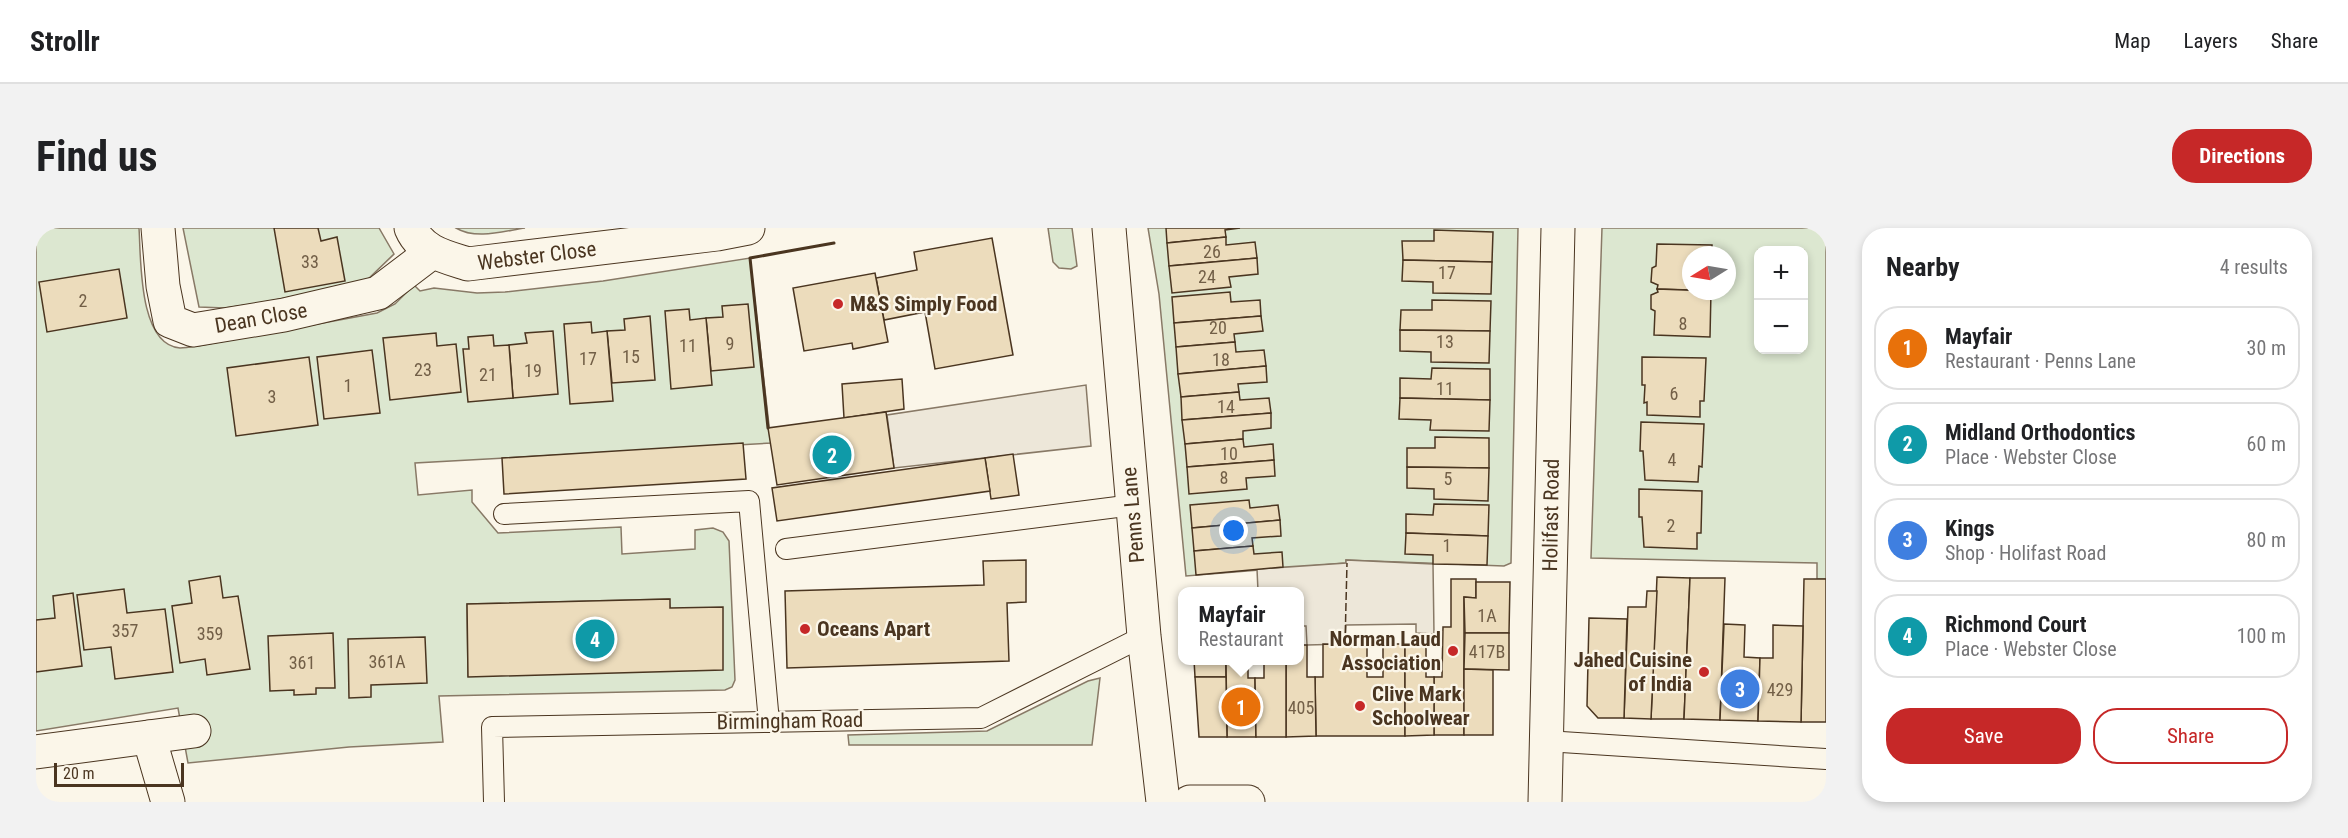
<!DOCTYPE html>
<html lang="en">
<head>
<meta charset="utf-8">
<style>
  body { margin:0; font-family:"Roboto Condensed",sans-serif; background:#f2f2f2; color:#202124 }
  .controls { position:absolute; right:18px; top:18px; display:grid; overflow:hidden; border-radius:12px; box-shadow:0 3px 9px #0003 }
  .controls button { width:54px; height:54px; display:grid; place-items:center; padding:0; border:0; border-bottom:2px solid #e0e0e0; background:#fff; color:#202124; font:30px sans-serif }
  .compass { position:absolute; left:1646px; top:18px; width:54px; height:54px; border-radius:50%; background:#fff; box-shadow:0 3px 9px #0003; rotate:259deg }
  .scale { position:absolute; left:18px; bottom:15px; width:130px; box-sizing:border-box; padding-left:6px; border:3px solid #4a3520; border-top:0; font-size:16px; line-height:21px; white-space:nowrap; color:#4a3520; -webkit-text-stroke:4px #fbf6e9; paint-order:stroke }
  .you { position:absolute; left:1198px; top:303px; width:21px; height:21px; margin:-15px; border:4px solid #fff; border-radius:50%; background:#1a73e8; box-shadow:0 0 0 9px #1a73e833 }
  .badge { display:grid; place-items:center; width:39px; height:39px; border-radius:50%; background:#c62828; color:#fff; font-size:20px; font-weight:700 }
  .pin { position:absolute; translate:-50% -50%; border:3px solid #fff; box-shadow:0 2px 6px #0006 }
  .popup { position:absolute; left:1142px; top:359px; width:126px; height:78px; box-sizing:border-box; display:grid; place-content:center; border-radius:12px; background:#fff; filter:drop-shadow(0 2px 4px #0005); font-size:20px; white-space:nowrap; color:#757577 }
  .popup b { font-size:22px; color:#202124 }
  .popup::after { content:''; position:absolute; left:50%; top:100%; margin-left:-12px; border:12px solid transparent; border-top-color:#fff }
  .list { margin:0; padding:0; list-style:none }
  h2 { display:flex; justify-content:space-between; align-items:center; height:78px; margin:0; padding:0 24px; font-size:26px }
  h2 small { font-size:20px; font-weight:400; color:#757577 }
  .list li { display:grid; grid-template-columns:39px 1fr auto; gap:18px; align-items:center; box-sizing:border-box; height:84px; margin:0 12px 12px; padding:0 12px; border:2px solid #e0e0e0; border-radius:24px }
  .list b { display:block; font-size:22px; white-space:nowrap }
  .list p { margin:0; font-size:20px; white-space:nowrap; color:#757577 }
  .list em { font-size:20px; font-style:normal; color:#757577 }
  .actions { display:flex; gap:12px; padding:18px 24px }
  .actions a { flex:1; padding:14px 0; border:2px solid #c62828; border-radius:24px; text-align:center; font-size:21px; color:#c62828 }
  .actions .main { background:#c62828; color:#fff }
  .map { position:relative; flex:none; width:1790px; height:574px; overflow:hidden; border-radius:24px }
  header { display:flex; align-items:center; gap:36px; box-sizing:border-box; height:84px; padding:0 30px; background:#fff; border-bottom:2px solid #e0e0e0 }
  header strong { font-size:28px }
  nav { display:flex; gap:33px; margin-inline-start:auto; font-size:21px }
  .intro { display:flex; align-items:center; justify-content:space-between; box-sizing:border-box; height:144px; padding:0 36px }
  h1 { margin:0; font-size:42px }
  .button { padding:15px 27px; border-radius:24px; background:#c62828; color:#fff; font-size:21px; font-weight:700 }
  main { display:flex; gap:36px; padding:0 36px }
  aside { flex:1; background:#fff; border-radius:24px; box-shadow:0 3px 9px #0003 }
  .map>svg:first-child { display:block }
</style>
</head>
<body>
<header>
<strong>Strollr</strong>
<nav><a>Map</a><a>Layers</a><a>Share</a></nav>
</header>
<div class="intro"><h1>Find us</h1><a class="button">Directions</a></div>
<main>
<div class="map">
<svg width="1790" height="574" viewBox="0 0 1790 574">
  <rect width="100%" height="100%" fill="#fbf6e9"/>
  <g fill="#dce7d0" stroke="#887966" stroke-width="1.5" fill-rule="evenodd">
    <path d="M 0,0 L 103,0 C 105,29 102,117 144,120 C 151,120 160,118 167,117 L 341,85 L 359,76 L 378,57 L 384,63 L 398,60 L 441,65 L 469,64 L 567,53 L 714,30 L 735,215 L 379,235 L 382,267 L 436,262 L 436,274 L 462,305 L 585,299 L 586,326 L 659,321 L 659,302 L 677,300 L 687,304 L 693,313 L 699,452 L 696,459 L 689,462 L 403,468 L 407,514 L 313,519 L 152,535 L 142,480 L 0,503 ZM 633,371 L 634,380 L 432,448 L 431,376 Z"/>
    <path d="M 147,0 L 343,0 L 358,26 L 329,54 L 224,75 L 189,80 L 163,79 Z"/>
    <path d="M 420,0 L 489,0 C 468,3 440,12 420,0 Z"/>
    <path d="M 1012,0 L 1036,0 L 1041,38 L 1035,41 L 1023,40 L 1017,34 Z"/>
    <path d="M 1112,0 L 1482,0 L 1475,335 L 1468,338 L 1310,332 L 1310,335 L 1150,348 L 1123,66 Z"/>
    <path d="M 1566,0 L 1790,0 L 1790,351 L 1781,351 L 1781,335 L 1555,330 ZM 1722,22 L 1768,22 L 1768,122 L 1722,122 ZM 1655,27 L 1691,27 L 1691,63 L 1655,63 Z"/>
    <path d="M 1064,450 L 1056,517 L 813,517 L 812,507 L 951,503 L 1052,453 Z"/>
  </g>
  <g fill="#ede7d9" stroke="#887966" stroke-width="1.5">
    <path d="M 1050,157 L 1055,218 L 858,240 L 851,187 Z"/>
    <path d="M 1310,332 L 1397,336 L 1398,406 L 1380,405 L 1380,396 L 1310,397 L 1309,416 L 1271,417 L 1270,398 L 1264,398 L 1264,364 L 1222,363 L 1221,341 L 1310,335 Z"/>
  </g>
  <g fill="#ecdcbc" stroke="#4a3520" stroke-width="1.5">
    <path d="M 238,0 L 282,0 L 285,13 L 301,9 L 309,53 L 249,64 Z"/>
    <path d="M 1130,0 L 1204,0 L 1189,2 L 1190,9 L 1131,15 Z"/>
    <path d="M 1398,2 L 1457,4 L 1456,34 L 1367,32 L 1366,13 L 1398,13 Z"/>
    <path d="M 1190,9 L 1190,17 L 1219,14 L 1221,30 L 1133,38 L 1131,15 Z"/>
    <path d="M 956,10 L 977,127 L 899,141 L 889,84 L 848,92 L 840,50 L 881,42 L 878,24 Z"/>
    <path d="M 1621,16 L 1676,17 L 1676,27 L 1655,27 L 1655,62 L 1621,61 L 1622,57 L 1615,54 L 1616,40 L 1620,38 Z"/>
    <path d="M 1221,30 L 1222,46 L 1193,49 L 1195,59 L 1136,65 L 1133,38 Z"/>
    <path d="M 1367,32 L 1456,34 L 1455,66 L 1397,65 L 1397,54 L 1366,53 Z"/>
    <path d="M 83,41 L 91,90 L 11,104 L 3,54 Z"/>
    <path d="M 839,45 L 852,114 L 817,121 L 816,115 L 768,123 L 757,60 Z"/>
    <path d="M 1621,61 L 1675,63 L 1674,109 L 1618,107 L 1619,83 L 1615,81 L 1615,67 L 1622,64 Z"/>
    <path d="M 1194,64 L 1195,74 L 1224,72 L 1225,88 L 1138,95 L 1136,69 Z"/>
    <path d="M 1396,72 L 1455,73 L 1454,103 L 1364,102 L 1365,82 L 1396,82 Z"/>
    <path d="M 712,76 L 718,139 L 675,143 L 670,90 L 687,89 L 686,78 Z"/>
    <path d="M 653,81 L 654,92 L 670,90 L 676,157 L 635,161 L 629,83 Z"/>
    <path d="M 614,88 L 619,152 L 576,155 L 571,103 L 589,102 L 588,91 Z"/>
    <path d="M 1225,88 L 1227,103 L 1198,106 L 1199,114 L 1140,119 L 1138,95 Z"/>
    <path d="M 555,94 L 556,105 L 571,103 L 577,173 L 534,176 L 528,96 Z"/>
    <path d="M 1364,102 L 1454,103 L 1453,135 L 1395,134 L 1395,124 L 1364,123 Z"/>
    <path d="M 517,103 L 522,166 L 477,170 L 473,117 L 491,115 L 489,105 Z"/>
    <path d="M 400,105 L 401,118 L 420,116 L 425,164 L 354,172 L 347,110 Z"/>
    <path d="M 457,107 L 458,118 L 473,117 L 477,170 L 432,174 L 427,121 L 433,121 L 432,109 Z"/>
    <path d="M 1199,114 L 1200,124 L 1228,122 L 1230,138 L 1142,146 L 1140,119 Z"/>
    <path d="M 336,122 L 344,185 L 288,191 L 281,129 Z"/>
    <path d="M 273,129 L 282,197 L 200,208 L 191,140 Z"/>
    <path d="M 1606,129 L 1670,130 L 1668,173 L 1664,173 L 1664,189 L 1611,187 L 1611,174 L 1608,175 L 1609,157 L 1606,157 Z"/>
    <path d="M 1230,138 L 1231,154 L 1202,156 L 1203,164 L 1145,169 L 1142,146 Z"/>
    <path d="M 1396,140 L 1454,141 L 1454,172 L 1364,170 L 1364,150 L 1395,151 Z"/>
    <path d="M 866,151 L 868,181 L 808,190 L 806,156 Z"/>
    <path d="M 1203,164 L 1204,172 L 1233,170 L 1235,185 L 1146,192 L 1145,169 Z"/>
    <path d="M 1364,170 L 1454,172 L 1453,203 L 1394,202 L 1395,192 L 1363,191 Z"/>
    <path d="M 850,184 L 858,240 L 741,257 L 732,200 Z"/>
    <path d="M 1235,185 L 1235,200 L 1207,203 L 1207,211 L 1149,216 L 1146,192 Z"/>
    <path d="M 1605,194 L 1668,196 L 1666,239 L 1663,238 L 1662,254 L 1609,252 L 1607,223 L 1604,223 Z"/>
    <path d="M 1399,209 L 1453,210 L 1453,240 L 1371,239 L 1371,220 L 1399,220 Z"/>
    <path d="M 1207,211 L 1208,219 L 1237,216 L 1238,232 L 1151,239 L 1149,216 Z"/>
    <path d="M 707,215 L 710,251 L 468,266 L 466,230 Z"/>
    <path d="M 977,226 L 983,267 L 955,271 L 949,230 Z"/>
    <path d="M 949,230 L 954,263 L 741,293 L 736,260 Z"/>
    <path d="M 1238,232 L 1239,248 L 1210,250 L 1211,261 L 1153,266 L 1151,239 Z"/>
    <path d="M 1371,239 L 1453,240 L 1452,273 L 1398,271 L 1398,261 L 1371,260 Z"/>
    <path d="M 1603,261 L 1666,263 L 1665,305 L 1661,305 L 1661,321 L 1608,319 L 1606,289 L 1603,289 Z"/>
    <path d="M 1213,272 L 1214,280 L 1242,277 L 1244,292 L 1156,300 L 1154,277 Z"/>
    <path d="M 1398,276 L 1453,277 L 1452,308 L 1370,305 L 1370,286 L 1397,287 Z"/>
    <path d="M 1244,292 L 1245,308 L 1216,310 L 1217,318 L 1158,323 L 1156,300 Z"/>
    <path d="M 1370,305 L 1452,308 L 1451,337 L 1397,336 L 1397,327 L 1369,326 Z"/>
    <path d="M 1217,318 L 1218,326 L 1246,324 L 1247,339 L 1160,347 L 1158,323 Z"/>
    <path d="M 990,332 L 990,374 L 971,375 L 973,433 L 751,440 L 749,363 L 948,357 L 947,333 Z"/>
    <path d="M 184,348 L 187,370 L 202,368 L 214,441 L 171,447 L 169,431 L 144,435 L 136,378 L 156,375 L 153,353 Z"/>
    <path d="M 1621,349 L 1654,350 L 1648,491 L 1615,491 Z"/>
    <path d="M 1654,350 L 1689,350 L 1684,492 L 1648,491 Z"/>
    <path d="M 1415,351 L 1440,351 L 1440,370 L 1428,369 L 1428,507 L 1398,507 L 1398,449 L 1406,449 L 1407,399 L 1415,399 Z"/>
    <path d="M 1768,351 L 1790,351 L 1790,494 L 1765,494 Z"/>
    <path d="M 1440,354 L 1474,354 L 1473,405 L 1429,405 L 1428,369 L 1440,370 Z"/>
    <path d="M 88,361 L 91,385 L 129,381 L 137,444 L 79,451 L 75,419 L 48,422 L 41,367 Z"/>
    <rect x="1159" y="361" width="45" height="3"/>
    <path d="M 1611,363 L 1621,363 L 1615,491 L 1588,490 L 1592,379 L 1610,379 Z"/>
    <path d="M 37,365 L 46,438 L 0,444 L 0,392 L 19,390 L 17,368 Z"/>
    <path d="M 634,371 L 634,380 L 687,379 L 687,442 L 432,449 L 431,376 Z"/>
    <path d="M 1553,390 L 1591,391 L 1588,490 L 1562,490 L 1551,478 Z"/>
    <path d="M 1688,396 L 1709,397 L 1708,429 L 1724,430 L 1722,493 L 1684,492 Z"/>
    <path d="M 1737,397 L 1767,398 L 1765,494 L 1722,493 L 1724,430 L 1737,430 Z"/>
    <path d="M 297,405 L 299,460 L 280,460 L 280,466 L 258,467 L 258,462 L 234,463 L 232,408 Z"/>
    <path d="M 1429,405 L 1473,405 L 1473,442 L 1428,441 Z"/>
    <path d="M 389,409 L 391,455 L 335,457 L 335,469 L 313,470 L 312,411 Z"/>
    <path d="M 1287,416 L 1331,417 L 1331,449 L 1347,449 L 1347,416 L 1369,416 L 1369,508 L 1280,508 L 1279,449 L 1287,449 Z"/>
    <path d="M 1369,416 L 1390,416 L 1390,449 L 1398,449 L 1398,507 L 1369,508 Z"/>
    <path d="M 1264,417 L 1271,417 L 1271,449 L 1279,449 L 1280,508 L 1250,509 L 1250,432 L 1264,432 Z"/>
    <path d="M 1158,432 L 1190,432 L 1190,449 L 1159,449 Z"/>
    <path d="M 1190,432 L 1212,432 L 1212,450 L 1219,450 L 1220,509 L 1191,509 Z"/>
    <path d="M 1228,432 L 1250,432 L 1250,509 L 1220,509 L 1219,450 L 1228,450 Z"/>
    <path d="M 1428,441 L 1457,442 L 1457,507 L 1428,507 Z"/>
    <path d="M 1159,449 L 1190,449 L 1191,509 L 1163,509 Z"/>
  </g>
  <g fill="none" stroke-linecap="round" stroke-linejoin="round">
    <g stroke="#4a3520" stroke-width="22">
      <g id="service">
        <path d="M 468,286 L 713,273 L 733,494"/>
        <path d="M 750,321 L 1097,277"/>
        <path d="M 1510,513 L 1790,531"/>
        <path d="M 458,574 L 456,499 L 945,490 L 1108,408"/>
      </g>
    </g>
    <g stroke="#4a3520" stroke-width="35">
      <g id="minor">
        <path d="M 122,0 L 127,58 L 134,93 L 157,102 L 248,87 L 342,65 L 396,24"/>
        <path d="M 375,0 C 385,24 410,29 432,36 L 681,6 L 712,0"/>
        <path d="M 113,509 L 132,574"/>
        <path d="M 0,524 L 158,503"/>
        <path d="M 1509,574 L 1522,0"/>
      </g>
    </g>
    <g stroke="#4a3520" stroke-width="35">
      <path id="secondary" d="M 1073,0 L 1108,408 L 1127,574"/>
    </g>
    <g stroke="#4a3520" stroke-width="35">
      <path id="primary" d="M 1154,574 L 1212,574"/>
    </g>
    <use href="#service" stroke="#fbf6e9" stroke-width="20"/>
    <use href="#minor" stroke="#fbf6e9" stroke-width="33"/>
    <use href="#secondary" stroke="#fbf6e9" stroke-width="33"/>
    <use href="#primary" stroke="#fbf6e9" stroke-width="33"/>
    <path stroke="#4a3520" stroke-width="1.5" stroke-dasharray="8 3" stroke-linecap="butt" d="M 1309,416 L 1311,335"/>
    <path stroke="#4a3520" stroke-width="3" d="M 732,200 L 714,30 L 798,15"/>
  </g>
  <g fill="#c62828" stroke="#fbf6e9" stroke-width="2">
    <circle cx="802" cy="76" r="6"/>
    <circle cx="769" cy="401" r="6"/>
    <circle cx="1417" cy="423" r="6"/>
    <circle cx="1668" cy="444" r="6"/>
    <circle cx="1324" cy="478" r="6"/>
  </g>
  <g text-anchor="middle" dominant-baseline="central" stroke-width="4.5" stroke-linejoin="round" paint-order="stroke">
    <g font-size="18" fill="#725f47">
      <text x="1176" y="23">26</text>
      <text x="274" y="33">33</text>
      <text x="1411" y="44">17</text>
      <text x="1171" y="48">24</text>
      <text x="47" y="72">2</text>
      <text x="1647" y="95">8</text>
      <text x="1182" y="99">20</text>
      <text x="1409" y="113">13</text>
      <text x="694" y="115">9</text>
      <text x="652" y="117">11</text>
      <text x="595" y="128">15</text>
      <text x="552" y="130">17</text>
      <text x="1185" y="131">18</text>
      <text x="387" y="141">23</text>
      <text x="497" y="142">19</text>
      <text x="452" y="146">21</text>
      <text x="312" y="157">1</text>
      <text x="1409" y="160">11</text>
      <text x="1638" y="165">6</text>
      <text x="236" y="168">3</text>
      <text x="1190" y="178">14</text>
      <text x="1193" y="225">10</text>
      <text x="1636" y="231">4</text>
      <text x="1188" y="249">8</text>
      <text x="1412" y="250">5</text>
      <text x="1635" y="297">2</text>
      <text x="1411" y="317">1</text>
      <text x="1451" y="387">1A</text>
      <text x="89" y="402">357</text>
      <text x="174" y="405">359</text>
      <text x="1451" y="423">417B</text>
      <text x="351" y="433">361A</text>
      <text x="266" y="434">361</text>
      <text x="1744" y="461">429</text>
      <text x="1265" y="479">405</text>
    </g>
    <g font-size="21" fill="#4a3520" stroke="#fbf6e9">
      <text transform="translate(501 28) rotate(-7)">Webster Close</text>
      <text transform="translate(225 90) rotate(-10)">Dean Close</text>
      <text transform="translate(1097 287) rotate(-95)">Penns Lane</text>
      <text transform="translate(1515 287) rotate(-89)">Holifast Road</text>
      <text transform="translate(754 493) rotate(-1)">Birmingham Road</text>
    </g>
    <g font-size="21" font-weight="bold" fill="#4a3520" stroke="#fbf6e9" text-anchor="start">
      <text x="814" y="76">M&amp;S Simply Food</text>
      <text x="781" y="401">Oceans Apart</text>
      <text x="1405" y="411" text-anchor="end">Norman Laud<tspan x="1405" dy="24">Association</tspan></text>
      <text x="1656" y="432" text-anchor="end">Jahed Cuisine<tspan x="1656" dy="24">of India</tspan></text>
      <text x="1336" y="466">Clive Mark<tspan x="1336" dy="24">Schoolwear</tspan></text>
    </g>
  </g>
</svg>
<div class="controls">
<button>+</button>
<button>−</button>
</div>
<svg class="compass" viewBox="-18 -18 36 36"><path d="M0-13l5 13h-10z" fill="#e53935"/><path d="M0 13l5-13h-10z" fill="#757577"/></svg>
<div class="scale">20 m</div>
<div class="you"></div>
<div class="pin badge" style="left:1205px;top:479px;background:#e8710a">1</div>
<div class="popup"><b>Mayfair</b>Restaurant</div>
<div class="pin badge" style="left:796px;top:227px;background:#0f9aa8">2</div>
<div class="pin badge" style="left:1704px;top:461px;background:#3f7fe0">3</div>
<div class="pin badge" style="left:559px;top:411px;background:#0f9aa8">4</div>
</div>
<aside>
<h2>Nearby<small>4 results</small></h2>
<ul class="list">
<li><span class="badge" style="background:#e8710a">1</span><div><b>Mayfair</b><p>Restaurant · Penns Lane</p></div><em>30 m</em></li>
<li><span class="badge" style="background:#0f9aa8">2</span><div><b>Midland Orthodontics</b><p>Place · Webster Close</p></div><em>60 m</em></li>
<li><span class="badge" style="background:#3f7fe0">3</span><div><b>Kings</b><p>Shop · Holifast Road</p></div><em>80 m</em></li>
<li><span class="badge" style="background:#0f9aa8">4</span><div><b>Richmond Court</b><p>Place · Webster Close</p></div><em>100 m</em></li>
</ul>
<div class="actions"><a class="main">Save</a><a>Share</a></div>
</aside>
</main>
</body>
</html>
